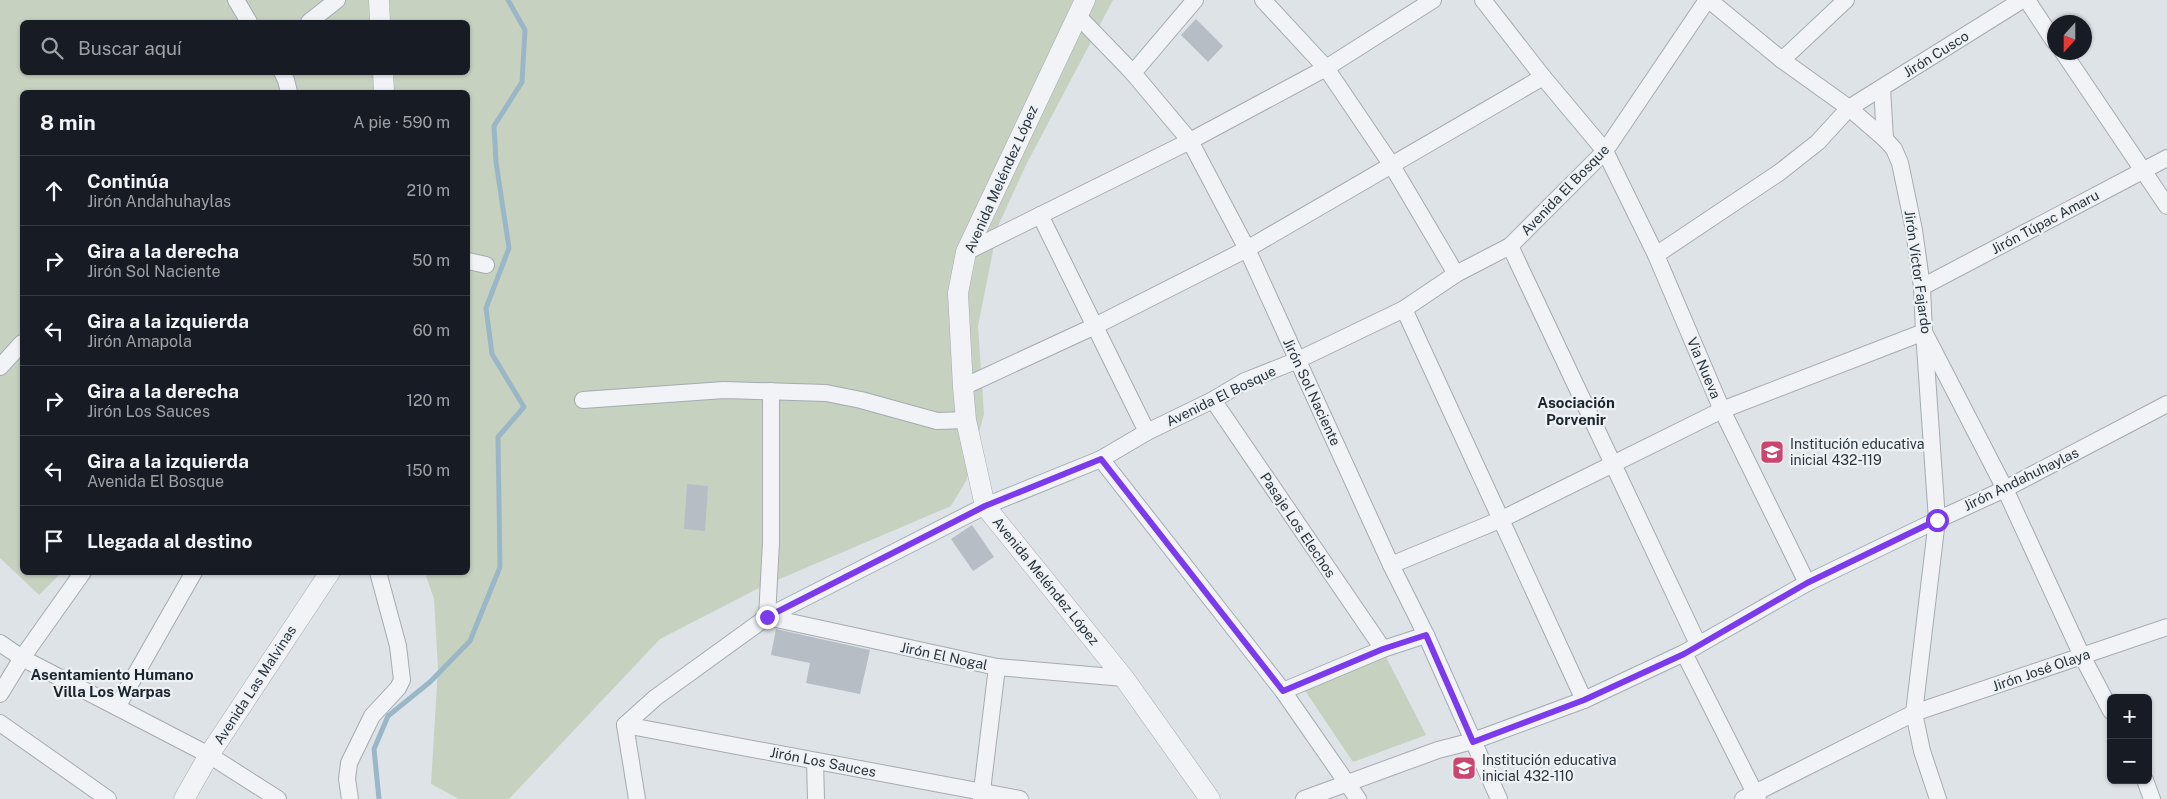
<!DOCTYPE html>
<html lang="es">
<head>
<meta charset="utf-8">
<style>
  body { margin:0; font-family:"Public Sans",sans-serif; background:#242831; color:#f1f3f6 }
  .controls { position:absolute; right:15px; bottom:15px; display:grid; overflow:hidden; border-radius:8px; box-shadow:0 1px 4px #0004 }
  .controls button { width:45px; height:45px; display:grid; place-items:center; padding:0; border:0; border-bottom:1px solid #363941; background:#171b24; color:#f1f3f6; font:25px sans-serif }
  .compass { position:absolute; left:2047px; top:15px; width:45px; height:45px; border-radius:50%; background:#171b24; box-shadow:0 1px 4px #0004; rotate:201deg }
  .stop { position:absolute; width:15px; height:15px; margin:-11px; border:4px solid #7c3aed; border-radius:50%; background:#fff }
  .stop.end { background:#7c3aed; border-color:#fff; box-shadow:0 1px 5px #0008 }
  .list { margin:0; padding:0; list-style:none }
  h2 { display:flex; justify-content:space-between; align-items:center; height:65px; margin:0; padding:0 20px; font-size:21px }
  h2 small { font-size:16px; font-weight:400; color:#9ea1a6 }
  .list li { display:grid; grid-template-columns:32px 1fr auto; gap:15px; align-items:center; box-sizing:border-box; height:70px; padding:0 20px; border-top:1px solid #363941 }
  .list b { display:block; font-size:19px; white-space:nowrap }
  .list p { margin:0; font-size:16px; white-space:nowrap; color:#9ea1a6 }
  .list em { font-size:16px; font-style:normal; color:#9ea1a6 }
  .icon { flex:none; width:28px; height:28px; fill:none; stroke:currentColor; stroke-width:2; stroke-linecap:round; stroke-linejoin:round }
  .map { position:relative; flex:none; width:2167px; height:799px; overflow:hidden }
  .search { position:absolute; background:#171b24; box-shadow:0 1px 4px #0004; left:20px; top:20px; width:450px; height:55px; display:flex; align-items:center; gap:12px; box-sizing:border-box; padding:0 18px; border-radius:8px; color:#9ea1a6; font-size:19px }
  .panel { position:absolute; background:#171b24; box-shadow:0 1px 4px #0004; left:20px; top:90px; width:450px; height:485px; border-radius:8px }
  .map>svg:first-child { display:block }
</style>
</head>
<body>
<div class="map">
<svg width="2167" height="799" viewBox="0 0 2167 799">
  <rect width="100%" height="100%" fill="#dee3e7"/>
  <g fill="#c7d1c0" fill-rule="evenodd">
    <path d="M 0,0 L 1113,0 L 1026,165 L 998,226 L 978,326 L 984,414 L 966,481 L 951,506 L 761,587 L 660,639 L 509,799 L 459,799 L 431,784 L 438,668 L 434,599 L 425,573 L 468,572 L 468,92 L 22,92 L 22,572 L 61,573 L 39,595 L 0,558 ZM 22,22 L 468,22 L 468,72 L 22,72 Z"/>
    <path d="M 1385,655 L 1426,735 L 1353,762 L 1304,689 Z"/>
  </g>
  <g fill="none" stroke-linecap="round" stroke-linejoin="round">
    <path stroke="#9ab7c7" stroke-width="5" d="M 379,799 L 374,749 L 388,716 L 430,682 L 470,641 L 500,567 L 498,437 L 524,407 L 492,354 L 486,308 L 509,248 L 496,162 L 494,126 L 522,82 L 525,30 L 508,0"/>
  </g>
  <g fill="#b6bdc4">
    <path d="M 1196,19 L 1223,46 L 1208,62 L 1181,35 Z"/>
    <path d="M 687,484 L 708,486 L 705,531 L 684,529 Z"/>
    <path d="M 972,525 L 994,557 L 973,571 L 951,539 Z"/>
    <path d="M 776,629 L 870,650 L 860,694 L 806,683 L 810,663 L 771,655 Z"/>
  </g>
  <g fill="none" stroke-linecap="round" stroke-linejoin="round">
    <g stroke="#a4abb1" stroke-width="18">
      <g id="minor">
        <path d="M 236,0 L 249,22"/>
        <path d="M 1263,0 L 1326,68 L 1391,164 L 1456,274"/>
        <path d="M 1483,0 L 1543,77 L 1605,151 L 1656,255 L 1722,410 L 1807,583"/>
        <path d="M 1709,0 L 1782,60 L 1849,108 L 1885,139 L 1894,149 L 1900,163 L 1914,230 L 1922,287 L 1924,332 L 2005,489 L 2082,656 L 2111,711"/>
        <path d="M 2027,0 L 2054,41"/>
        <path d="M 1077,15 L 1133,73 L 1190,141 L 1247,249 L 1391,565 L 1426,635 L 1499,799"/>
        <path d="M 309,22 L 337,0"/>
        <path d="M 2063,52 L 2167,206"/>
        <path d="M 1782,60 L 1846,0"/>
        <path d="M 282,72 L 286,80 L 289,92"/>
        <path d="M 1133,73 L 1195,0"/>
        <path d="M 1882,88 L 1885,139"/>
        <path d="M 1040,215 L 1147,432"/>
        <path d="M 1510,246 L 1698,644"/>
        <path d="M 966,252 L 1190,141 L 1326,68 L 1433,0"/>
        <path d="M 1656,255 L 1780,172 L 1818,142 L 1849,108 L 2022,0"/>
        <path d="M 468,261 L 486,265"/>
        <path d="M 1922,287 L 2167,158"/>
        <path d="M 1404,309 L 1584,700"/>
        <path d="M 0,367 L 22,343"/>
        <path d="M 963,387 L 1095,326 L 1247,249 L 1543,77"/>
        <path d="M 771,391 L 771,542 L 767,617 L 997,667 L 1124,678"/>
        <path d="M 583,400 L 724,390 L 826,393 L 861,400 L 937,421 L 966,420"/>
        <path d="M 1213,400 L 1383,649"/>
        <path d="M 1101,459 L 1283,691 L 1358,799"/>
        <path d="M 1391,565 L 1502,519 L 1722,410 L 1924,332 L 1937,520 L 1914,713 L 1922,751 L 1938,799"/>
        <path d="M 0,643 L 22,658 L 209,755 L 278,799"/>
        <path d="M 1684,653 L 1758,799"/>
        <path d="M 1283,691 L 1383,649 L 1426,635"/>
        <path d="M 0,694 L 22,658 L 83,572"/>
        <path d="M 117,707 L 194,572"/>
        <path d="M 0,723 L 108,799"/>
        <path d="M 625,725 L 1020,799"/>
        <path d="M 815,761 L 816,799"/>
        <path d="M 2145,780 L 2152,799"/>
        <path d="M 350,799 L 347,779 L 349,763 L 372,716 L 398,688 L 402,680 L 398,646 L 378,572"/>
        <path d="M 637,799 L 625,725 L 655,698 L 767,617 L 985,506 L 1101,459 L 1147,432 L 1213,400 L 1245,381 L 1298,360 L 1404,309 L 1456,274 L 1510,246 L 1605,151 L 1707,0"/>
        <path d="M 981,799 L 997,667"/>
        <path d="M 1304,799 L 1438,750 L 1473,741 L 1584,700 L 1684,653 L 1807,583 L 1937,520 L 2005,489 L 2167,404"/>
        <path d="M 1743,799 L 1914,713 L 2167,627"/>
      </g>
    </g>
    <g stroke="#a4abb1" stroke-width="21">
      <g id="tertiary">
        <path d="M 379,0 L 380,22"/>
        <path d="M 1085,0 L 966,252 L 958,293 L 963,387 L 966,420 L 985,506 L 1124,678 L 1210,799"/>
        <path d="M 383,72 L 384,92"/>
        <path d="M 184,799 L 209,755 L 330,572"/>
      </g>
    </g>
    <use href="#minor" stroke="#f1f3f6" stroke-width="16"/>
    <use href="#tertiary" stroke="#f1f3f6" stroke-width="20"/>
  </g>
  <g fill="none" stroke-linecap="round" stroke-linejoin="round">
    <path stroke="#7c3aed" stroke-width="6" d="M 767,617 L 985,506 L 1101,459 L 1283,691 L 1383,649 L 1426,635 L 1473,742 L 1584,700 L 1684,654 L 1807,583 L 1937,520"/>
  </g>
  <defs>
    <g id="school-square" transform="scale(1.25)"><rect x="-9" y="-9" width="18" height="18" rx="4" fill="#c9466f" stroke="#eef2f5"/><path d="M0-5L7-2L0 1L-7-2ZM-4 1L0 2.5L4 1V4Q0 6-4 4Z" fill="#fff"/></g>
  </defs>
  <g fill-rule="evenodd">
    <use href="#school-square" x="1772" y="452"/>
    <use href="#school-square" x="1464" y="768"/>
  </g>
  <g text-anchor="middle" dominant-baseline="central" stroke-width="4.5" stroke-linejoin="round" paint-order="stroke">
    <g font-size="14" fill="#28333e" stroke="#eef2f5">
      <text transform="translate(1936 54) rotate(-32)">Jirón Cusco</text>
      <text transform="translate(1001 179) rotate(-66)">Avenida Meléndez López</text>
      <text transform="translate(1565 190) rotate(-46)">Avenida El Bosque</text>
      <text transform="translate(2045 222) rotate(-28)">Jirón Túpac Amaru</text>
      <text transform="translate(1918 272) rotate(82)">Jirón Víctor Fajardo</text>
      <text transform="translate(1704 368) rotate(67)">Via Nueva</text>
      <text transform="translate(1312 392) rotate(65)">Jirón Sol Naciente</text>
      <text transform="translate(1221 396) rotate(-26)">Avenida El Bosque</text>
      <text transform="translate(2021 479) rotate(-26)">Jirón Andahuhaylas</text>
      <text transform="translate(1298 525) rotate(56)">Pasaje Los Elechos</text>
      <text transform="translate(1046 581) rotate(51)">Avenida Meléndez López</text>
      <text transform="translate(944 656) rotate(12)">Jirón El Nogal</text>
      <text transform="translate(2041 670) rotate(-19)">Jirón José Olaya</text>
      <text transform="translate(255 685) rotate(-57)">Avenida Las Malvinas</text>
      <text transform="translate(823 762) rotate(11)">Jirón Los Sauces</text>
    </g>
    <g font-size="14" fill="#28333e" stroke="#eef2f5" text-anchor="start">
      <text x="1790" y="444">Institución educativa<tspan x="1790" dy="16">inicial 432-119</tspan></text>
      <text x="1482" y="760">Institución educativa<tspan x="1482" dy="16">inicial 432-110</tspan></text>
    </g>
    <g font-size="15" font-weight="bold" fill="#1a242e" stroke="#eef2f5">
      <text x="1576" y="402">Asociación<tspan x="1576" dy="17">Porvenir</tspan></text>
      <text x="112" y="674">Asentamiento Humano<tspan x="112" dy="17">Villa Los Warpas</tspan></text>
    </g>
  </g>
</svg>
<div class="controls">
<button>+</button>
<button>−</button>
</div>
<svg class="compass" viewBox="-18 -18 36 36"><path d="M0-13l5 13h-10z" fill="#e53935"/><path d="M0 13l5-13h-10z" fill="#9ea1a6"/></svg>
<div class="stop" style="left:1937px;top:520px"></div>
<div class="stop end" style="left:767px;top:617px"></div>
<div class="search"><svg class="icon" aria-label="search" viewBox="0 0 24 24"><circle cx="10" cy="10" r="6"/><path d="M15 15l6 6"/></svg>Buscar aquí</div>
<section class="panel">
<h2>8 min<small>A pie · 590 m</small></h2>
<ul class="list">
<li><svg class="icon" aria-label="ahead" viewBox="0 0 24 24"><path d="M12 20V5M6 11l6-6 6 6"/></svg><div><b>Continúa</b><p>Jirón Andahuhaylas</p></div><em>210 m</em></li>
<li><svg class="icon" aria-label="right" viewBox="0 0 24 24"><path d="M7 20v-9h11M14 6l5 5-5 5"/></svg><div><b>Gira a la derecha</b><p>Jirón Sol Naciente</p></div><em>50 m</em></li>
<li><svg class="icon" aria-label="left" viewBox="0 0 24 24"><path d="M17 20v-9H6M10 6l-5 5 5 5"/></svg><div><b>Gira a la izquierda</b><p>Jirón Amapola</p></div><em>60 m</em></li>
<li><svg class="icon" aria-label="right" viewBox="0 0 24 24"><path d="M7 20v-9h11M14 6l5 5-5 5"/></svg><div><b>Gira a la derecha</b><p>Jirón Los Sauces</p></div><em>120 m</em></li>
<li><svg class="icon" aria-label="left" viewBox="0 0 24 24"><path d="M17 20v-9H6M10 6l-5 5 5 5"/></svg><div><b>Gira a la izquierda</b><p>Avenida El Bosque</p></div><em>150 m</em></li>
<li><svg class="icon" aria-label="arrive" viewBox="0 0 24 24"><path d="M6 21V4h12l-3 4 3 4H6"/></svg><div><b>Llegada al destino</b></div></li>
</ul>
</section>
</div>
</body>
</html>
